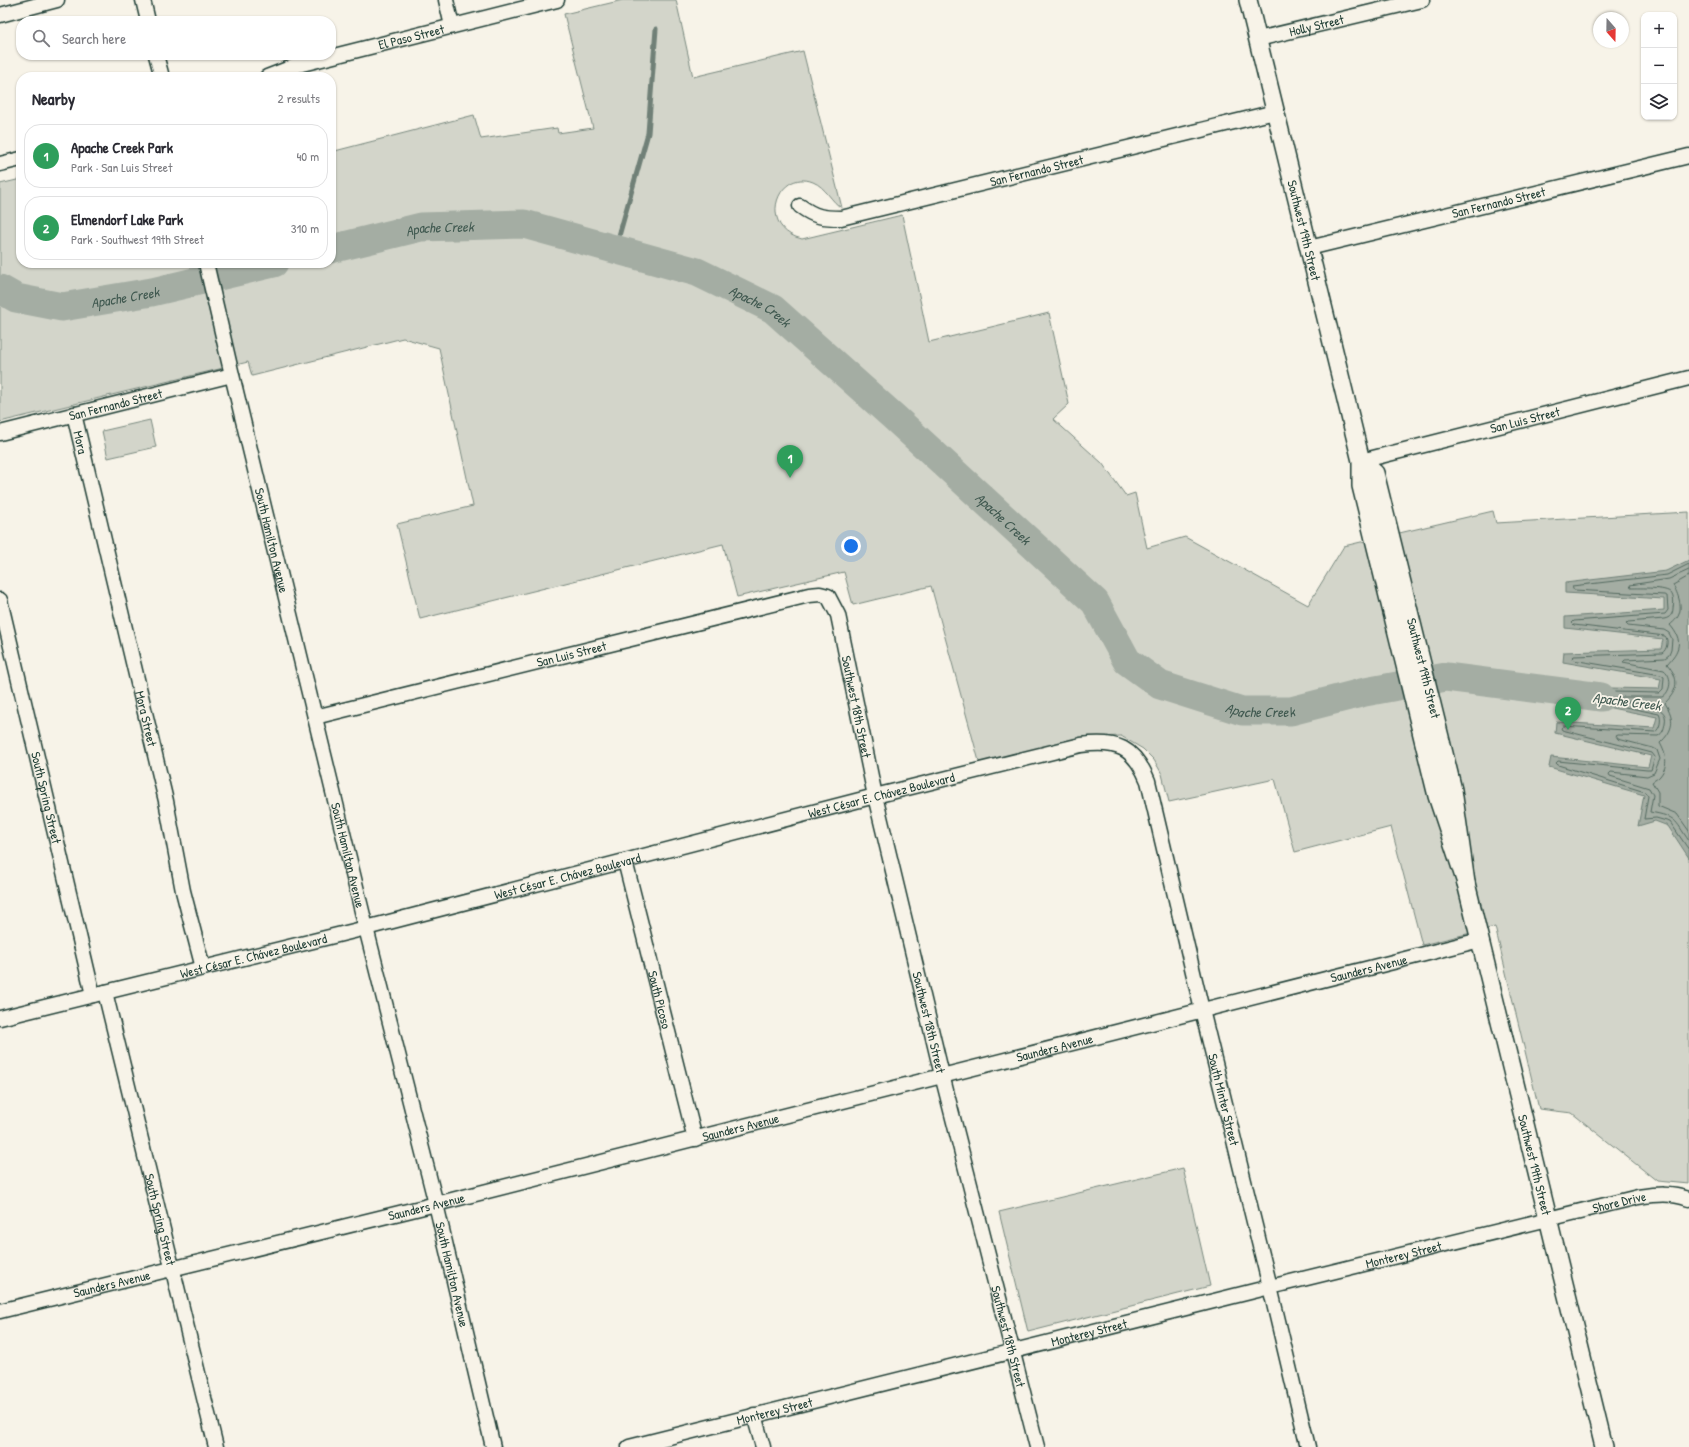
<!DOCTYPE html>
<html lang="en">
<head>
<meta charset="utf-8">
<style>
  body { margin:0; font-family:"Patrick Hand",sans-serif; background:#f7f7f7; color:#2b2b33 }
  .controls { position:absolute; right:12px; top:12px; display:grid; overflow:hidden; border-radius:8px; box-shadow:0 1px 3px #0004 }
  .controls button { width:36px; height:36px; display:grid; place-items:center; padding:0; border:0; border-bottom:1px solid #e1e1e2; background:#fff; color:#2b2b33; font:20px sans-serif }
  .compass { position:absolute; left:1593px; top:12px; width:36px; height:36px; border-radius:50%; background:#fff; box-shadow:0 1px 3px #0004; rotate:160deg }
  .you { position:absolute; left:851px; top:546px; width:14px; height:14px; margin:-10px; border:3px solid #fff; border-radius:50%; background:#1a73e8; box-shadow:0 0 0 6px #1a73e833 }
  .badge { display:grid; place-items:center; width:26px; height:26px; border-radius:50%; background:#1f6fb2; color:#fff; font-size:13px; font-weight:700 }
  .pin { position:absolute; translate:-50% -33px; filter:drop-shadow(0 1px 2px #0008) }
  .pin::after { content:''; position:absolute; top:21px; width:14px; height:12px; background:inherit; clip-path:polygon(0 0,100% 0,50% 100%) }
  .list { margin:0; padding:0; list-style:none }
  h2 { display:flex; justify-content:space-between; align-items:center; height:52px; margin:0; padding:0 16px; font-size:17px }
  h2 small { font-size:13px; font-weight:400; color:#7c7c81 }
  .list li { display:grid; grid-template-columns:26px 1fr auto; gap:12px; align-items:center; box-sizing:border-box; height:64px; margin:0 8px 8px; padding:0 8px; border:1px solid #e1e1e2; border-radius:16px }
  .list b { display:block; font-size:15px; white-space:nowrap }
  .list p { margin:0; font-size:13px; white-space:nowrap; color:#7c7c81 }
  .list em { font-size:13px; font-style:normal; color:#7c7c81 }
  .icon { flex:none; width:22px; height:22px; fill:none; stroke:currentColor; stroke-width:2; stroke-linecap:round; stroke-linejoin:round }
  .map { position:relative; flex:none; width:1689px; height:1447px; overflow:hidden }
  .search { position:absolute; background:#fff; box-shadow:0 1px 3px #0004; left:16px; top:16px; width:320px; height:44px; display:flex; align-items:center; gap:10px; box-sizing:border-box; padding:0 14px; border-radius:16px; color:#7c7c81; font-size:15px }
  .panel { position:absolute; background:#fff; box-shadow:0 1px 3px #0004; left:16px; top:72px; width:320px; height:196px; border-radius:16px }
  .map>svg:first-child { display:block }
</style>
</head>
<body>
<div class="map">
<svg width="1689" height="1447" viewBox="0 0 1689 1447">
  <rect width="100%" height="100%" fill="#f7f3e8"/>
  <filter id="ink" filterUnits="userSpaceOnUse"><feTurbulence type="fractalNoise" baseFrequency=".025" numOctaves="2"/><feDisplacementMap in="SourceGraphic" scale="8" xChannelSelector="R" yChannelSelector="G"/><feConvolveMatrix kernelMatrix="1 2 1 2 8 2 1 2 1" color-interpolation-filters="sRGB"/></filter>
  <g filter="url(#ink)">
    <g fill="#d3d5ca" stroke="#79897f">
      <path d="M 623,0 L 676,0 L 693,77 L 803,51 L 842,208 C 832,203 826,187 813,182 C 778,168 756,228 802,239 L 902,215 L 929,342 L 1049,313 L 1069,404 L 1053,419 L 1102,463 L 1126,496 L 1135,493 L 1147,548 L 1185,537 L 1308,605 L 1344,546 L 1493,511 L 1496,523 L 1689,512 L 1689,1184 L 1657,1181 L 1572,1113 L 1539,1109 L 1495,927 L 1422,945 L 1391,827 L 1295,852 L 1275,779 L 1169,802 L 1162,774 L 1154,760 L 1143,749 L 1121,736 L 1099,737 L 980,765 L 931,586 L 853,605 L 844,572 L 737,597 L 723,544 L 420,619 L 397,524 L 473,506 L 439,348 L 403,338 L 252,376 L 248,362 L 0,422 L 0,184 L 21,179 L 21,263 L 331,263 L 331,152 L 474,115 L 481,139 L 557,128 L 558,133 L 593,128 L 564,14 Z"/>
      <path d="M 150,420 L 156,447 L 108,458 L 102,431 Z"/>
      <path d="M 1183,1168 L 1210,1286 L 1028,1332 L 999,1212 Z"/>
    </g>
    <path fill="#a4ada3" stroke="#6f8077" d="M 1689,560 L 1689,858 L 1668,826 L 1655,821 L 1638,826 L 1644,795 L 1549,767 L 1551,757 L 1648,767 L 1651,756 L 1555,733 L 1556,722 L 1654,728 L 1657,717 L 1561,698 L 1562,687 L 1659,689 L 1661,679 L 1563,662 L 1564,652 L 1661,649 L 1663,639 L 1565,628 L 1565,617 L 1664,610 L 1664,599 L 1565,593 L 1565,583 L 1666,571 Z"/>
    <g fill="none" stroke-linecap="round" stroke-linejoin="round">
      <g stroke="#546a60" stroke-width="1">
        <path d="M 1689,564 L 1667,575 L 1572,586 L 1574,590 L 1664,595 L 1667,596 L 1668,610 L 1665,614 L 1574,621 L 1572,623 L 1574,625 L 1665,636 C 1669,640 1667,650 1662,653 L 1574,656 L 1572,658 L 1573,660 L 1661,675 L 1664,677 L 1663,689 L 1659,693 L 1567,691 L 1565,692 L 1567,695 L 1659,714 C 1662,719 1660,729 1655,732 L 1563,726 L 1561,728 L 1562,730 L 1652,753 L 1655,757 L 1651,770 L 1647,770 L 1558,761 L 1556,763 L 1558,765 L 1645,792 L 1648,796 L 1644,819 L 1656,818 L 1670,822 L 1689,850"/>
        <path d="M 1689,570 L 1669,579 L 1630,585 L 1631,588 C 1640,588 1666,587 1671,593 C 1674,597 1674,603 1673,608 C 1673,614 1670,618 1664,619 L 1628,622 L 1626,624 L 1628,626 L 1664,630 L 1669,633 L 1672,639 L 1671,650 L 1669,655 L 1665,658 L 1625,660 L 1623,662 L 1664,670 C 1673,677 1671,692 1662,697 L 1622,697 L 1620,699 C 1632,707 1670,701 1665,723 C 1664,729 1663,733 1658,736 L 1618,735 L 1616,736 L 1618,739 L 1653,748 L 1657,750 L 1660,759 L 1654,773 L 1647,776 L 1611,772 L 1609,774 L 1610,776 L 1649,788 L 1653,795 L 1650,812 C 1677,817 1674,819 1689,841"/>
        <path d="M 1689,576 L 1673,585 C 1678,594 1684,608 1677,618 C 1675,621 1672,623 1670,625 C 1684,641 1679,651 1667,664 C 1680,679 1678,690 1665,703 C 1675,719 1674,730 1660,743 C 1666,754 1669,765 1660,776 C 1658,779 1654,780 1652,782 L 1658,792 L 1658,806 L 1677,814 L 1689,831"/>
      </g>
      <path stroke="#6f8077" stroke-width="5" d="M 615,250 L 648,133 L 656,29"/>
      <g stroke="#a4ada3" stroke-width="29">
        <path id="s1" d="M 331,249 L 421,227 L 524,224 L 697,272 L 773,309 L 895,418 L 1095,602 L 1127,661 L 1160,685 L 1242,711 L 1291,711 L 1365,692 L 1446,677 L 1601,697"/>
        <path id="s2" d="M 0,289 L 16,298 L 62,307 L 152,292 L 274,263"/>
      </g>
      <g stroke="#1f3d34" stroke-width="17">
        <g id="minor">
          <path d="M 143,0 L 148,21"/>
          <path d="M 446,0 L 452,26"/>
          <path d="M 0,15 L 57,0"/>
          <path id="s3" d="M 1258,39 L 1422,0"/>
          <path d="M 156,55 L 162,77"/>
          <path id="s4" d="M 267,77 L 298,65 L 557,0"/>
          <path d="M 0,164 L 21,159"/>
          <path id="s5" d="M 800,206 C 815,217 823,218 841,218 L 1275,112"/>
          <path id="s6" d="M 1309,248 L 1689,156"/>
          <path id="s7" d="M 206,263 L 232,375 L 366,928 L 436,1204 L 493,1447"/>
          <path id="s8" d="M 74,414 L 166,801 L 183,891 L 203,968"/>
          <path id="s9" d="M 0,433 L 232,375"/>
          <path id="s10" d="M 1361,461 L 1689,378"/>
          <path id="s11" d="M 0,600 L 93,995"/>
          <path id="s12" d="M 315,717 L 809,595 L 820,594 L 828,596 L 838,615 L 875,796 L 942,1075 L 1037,1447"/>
          <path id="s13" d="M 625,861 L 695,1139"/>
          <path id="s14" d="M 105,992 L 216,1447"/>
          <path id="s15" d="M 0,1018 L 366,928 L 875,796 L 1081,745 C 1117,740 1134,747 1148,781 L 1202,1010 L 1270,1287 L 1308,1447"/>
          <path id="s16" d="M 0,1311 L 436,1204 L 1480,940"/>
          <path d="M 754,1415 L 763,1447"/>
          <path id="s17" d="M 629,1447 L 1270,1287 L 1638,1197 C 1658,1194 1670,1193 1689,1199"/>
        </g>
      </g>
      <g stroke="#1f3d34" stroke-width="20">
        <g id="tertiary">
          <path id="s18" d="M 1248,0 L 1361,461 L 1361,486 L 1437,796 L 1466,883 L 1453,790 L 1375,473 L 1361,461"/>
          <path id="s19" d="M 1466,883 L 1604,1447"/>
        </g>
      </g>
      <use href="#minor" stroke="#f7f3e8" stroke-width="14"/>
      <use href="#tertiary" stroke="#f7f3e8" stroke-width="17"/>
    </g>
  </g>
  <g text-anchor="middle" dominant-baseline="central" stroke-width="3.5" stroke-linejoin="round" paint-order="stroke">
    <g font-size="13" fill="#1f3d34" stroke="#f7f3e8">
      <text stroke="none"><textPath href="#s3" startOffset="60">Holly Street</textPath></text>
      <text stroke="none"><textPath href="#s4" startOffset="150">El Paso Street</textPath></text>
      <text stroke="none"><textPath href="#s5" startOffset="245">San Fernando Street</textPath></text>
      <text stroke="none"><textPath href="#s6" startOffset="195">San Fernando Street</textPath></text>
      <text stroke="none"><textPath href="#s18" startOffset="237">Southwest 19th Street</textPath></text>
      <text stroke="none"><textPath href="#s9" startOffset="119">San Fernando Street</textPath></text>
      <text stroke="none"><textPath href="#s10" startOffset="169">San Luis Street</textPath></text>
      <text stroke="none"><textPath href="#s8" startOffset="29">Mora</textPath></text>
      <text stroke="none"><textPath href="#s7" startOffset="285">South Hamilton Avenue</textPath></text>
      <text stroke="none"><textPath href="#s12" startOffset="264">San Luis Street</textPath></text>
      <text transform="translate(1424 668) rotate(76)">Southwest 19th Street</text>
      <text stroke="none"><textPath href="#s12" startOffset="643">Southwest 18th Street</textPath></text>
      <text stroke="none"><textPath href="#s8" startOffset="313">Mora Street</textPath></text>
      <text stroke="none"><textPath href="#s15" startOffset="909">West César E. Chávez Boulevard</textPath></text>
      <text stroke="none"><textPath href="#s11" startOffset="203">South Spring Street</textPath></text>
      <text stroke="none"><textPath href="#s7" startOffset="609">South Hamilton Avenue</textPath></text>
      <text stroke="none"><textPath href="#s15" startOffset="585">West César E. Chávez Boulevard</textPath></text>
      <text stroke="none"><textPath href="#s15" startOffset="261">West César E. Chávez Boulevard</textPath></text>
      <text stroke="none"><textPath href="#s16" startOffset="1411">Saunders Avenue</textPath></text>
      <text stroke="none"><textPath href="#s13" startOffset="143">South Picoso</textPath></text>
      <text stroke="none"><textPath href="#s12" startOffset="967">Southwest 18th Street</textPath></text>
      <text stroke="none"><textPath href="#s16" startOffset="1087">Saunders Avenue</textPath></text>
      <text stroke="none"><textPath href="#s15" startOffset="1527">South Minter Street</textPath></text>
      <text stroke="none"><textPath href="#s16" startOffset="763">Saunders Avenue</textPath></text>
      <text stroke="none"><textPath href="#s19" startOffset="290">Southwest 19th Street</textPath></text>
      <text stroke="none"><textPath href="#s17" startOffset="1020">Shore Drive</textPath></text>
      <text stroke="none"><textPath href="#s16" startOffset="439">Saunders Avenue</textPath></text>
      <text stroke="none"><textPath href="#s14" startOffset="234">South Spring Street</textPath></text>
      <text stroke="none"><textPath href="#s17" startOffset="798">Monterey Street</textPath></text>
      <text stroke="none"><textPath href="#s7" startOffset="1041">South Hamilton Avenue</textPath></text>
      <text stroke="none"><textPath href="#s16" startOffset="115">Saunders Avenue</textPath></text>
      <text stroke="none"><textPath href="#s17" startOffset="474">Monterey Street</textPath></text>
      <text stroke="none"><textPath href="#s12" startOffset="1291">Southwest 18th Street</textPath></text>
      <text stroke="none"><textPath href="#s17" startOffset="150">Monterey Street</textPath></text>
    </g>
    <g font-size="14" font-style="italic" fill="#405950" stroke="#f7f3e8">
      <text stroke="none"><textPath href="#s1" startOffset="111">Apache Creek</textPath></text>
      <text stroke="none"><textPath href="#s2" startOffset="129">Apache Creek</textPath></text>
      <text stroke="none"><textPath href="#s1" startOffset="447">Apache Creek</textPath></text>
      <text stroke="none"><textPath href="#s1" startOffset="771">Apache Creek</textPath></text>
      <text transform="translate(1627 701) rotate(7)">Apache Creek</text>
      <text stroke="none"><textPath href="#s1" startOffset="1107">Apache Creek</textPath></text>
    </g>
  </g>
</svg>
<div class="controls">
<button>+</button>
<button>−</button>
<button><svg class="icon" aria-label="layers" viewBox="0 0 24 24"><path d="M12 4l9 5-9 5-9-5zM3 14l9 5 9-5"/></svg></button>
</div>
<svg class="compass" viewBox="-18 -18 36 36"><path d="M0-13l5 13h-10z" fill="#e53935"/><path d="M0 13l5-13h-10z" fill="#7c7c81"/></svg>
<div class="you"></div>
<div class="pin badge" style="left:790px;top:478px;background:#2e9e5b">1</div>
<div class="pin badge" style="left:1568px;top:730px;background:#2e9e5b">2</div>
<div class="search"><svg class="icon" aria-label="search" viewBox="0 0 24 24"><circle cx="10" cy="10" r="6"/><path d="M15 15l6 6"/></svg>Search here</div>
<section class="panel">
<h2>Nearby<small>2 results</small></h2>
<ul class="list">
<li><span class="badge" style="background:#2e9e5b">1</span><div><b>Apache Creek Park</b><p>Park · San Luis Street</p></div><em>40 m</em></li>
<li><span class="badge" style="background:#2e9e5b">2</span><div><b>Elmendorf Lake Park</b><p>Park · Southwest 19th Street</p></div><em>310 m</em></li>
</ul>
</section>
</div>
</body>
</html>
